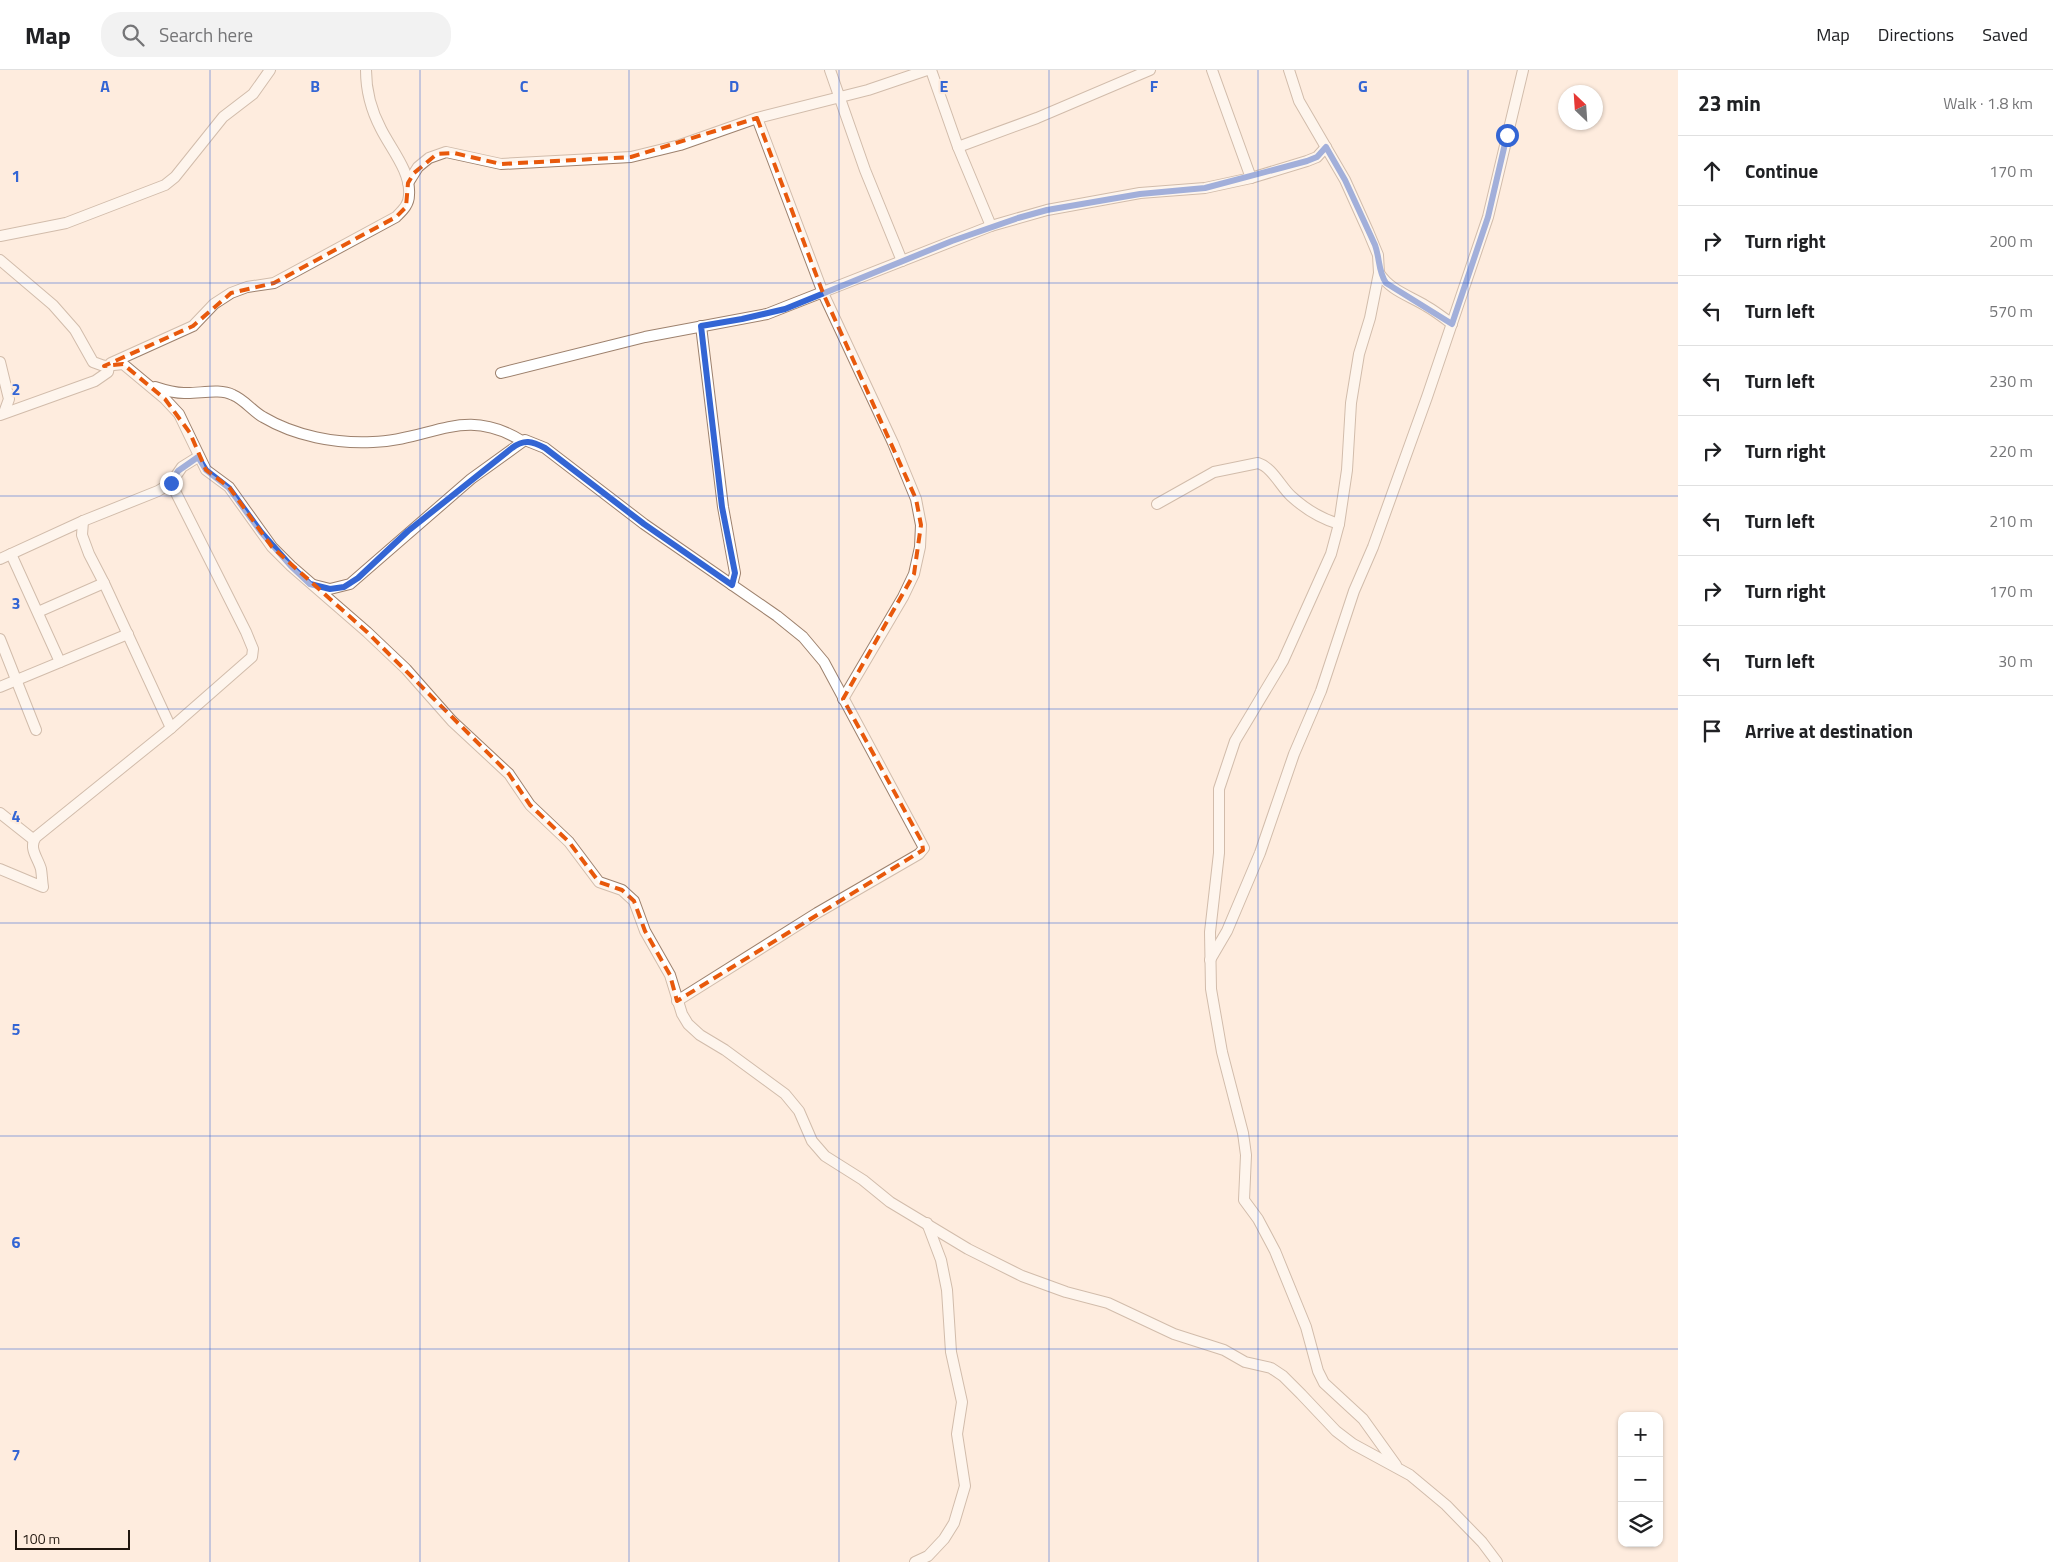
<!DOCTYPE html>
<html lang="en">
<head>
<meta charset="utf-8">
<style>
  body { margin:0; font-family:"Titillium Web",sans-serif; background:#f2f2f2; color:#202124 }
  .controls { position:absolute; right:15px; bottom:15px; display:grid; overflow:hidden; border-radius:10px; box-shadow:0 1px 4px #0004 }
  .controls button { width:45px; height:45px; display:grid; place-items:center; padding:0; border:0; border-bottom:1px solid #e0e0e0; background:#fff; color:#202124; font:25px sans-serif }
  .compass { position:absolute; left:1558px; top:15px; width:45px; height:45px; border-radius:50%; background:#fff; box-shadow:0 1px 4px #0004; rotate:335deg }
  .scale { position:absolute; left:15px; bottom:12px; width:115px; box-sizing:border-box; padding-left:5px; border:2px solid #21170f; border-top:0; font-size:14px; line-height:18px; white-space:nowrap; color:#21170f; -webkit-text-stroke:4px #feecde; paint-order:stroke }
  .stop { position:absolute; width:15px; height:15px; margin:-11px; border:4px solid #3365d4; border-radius:50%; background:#fff }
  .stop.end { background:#3365d4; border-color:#fff; box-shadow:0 1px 5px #0008 }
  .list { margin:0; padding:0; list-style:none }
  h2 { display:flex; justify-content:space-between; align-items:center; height:65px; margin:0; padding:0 20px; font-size:21px }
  h2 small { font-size:16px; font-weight:400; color:#757577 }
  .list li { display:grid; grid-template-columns:32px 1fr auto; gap:15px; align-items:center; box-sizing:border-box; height:70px; padding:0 20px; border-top:1px solid #e0e0e0 }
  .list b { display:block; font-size:19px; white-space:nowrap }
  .list em { font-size:16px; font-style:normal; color:#757577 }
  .icon { flex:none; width:28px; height:28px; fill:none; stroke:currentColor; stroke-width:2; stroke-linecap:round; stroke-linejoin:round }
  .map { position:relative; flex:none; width:1678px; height:1492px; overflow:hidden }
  header { display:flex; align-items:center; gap:30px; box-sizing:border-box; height:70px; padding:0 25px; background:#fff; border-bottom:1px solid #e0e0e0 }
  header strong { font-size:24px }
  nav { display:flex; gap:28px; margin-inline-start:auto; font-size:18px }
  .search { width:350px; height:45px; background:#f2f2f2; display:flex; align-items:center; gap:12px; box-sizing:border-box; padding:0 18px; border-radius:20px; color:#757577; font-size:19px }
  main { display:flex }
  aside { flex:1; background:#fff }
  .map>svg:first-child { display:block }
</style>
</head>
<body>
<header>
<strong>Map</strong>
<div class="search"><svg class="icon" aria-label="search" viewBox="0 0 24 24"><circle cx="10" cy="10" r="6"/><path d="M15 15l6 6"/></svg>Search here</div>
<nav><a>Map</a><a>Directions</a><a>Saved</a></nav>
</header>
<main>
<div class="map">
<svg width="1678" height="1492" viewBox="0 0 1678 1492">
  <rect width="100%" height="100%" fill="#feecde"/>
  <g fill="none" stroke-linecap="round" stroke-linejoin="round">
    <g stroke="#9d816d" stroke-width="12">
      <g id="minor">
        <path d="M 830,0 L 865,100 L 902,191"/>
        <path d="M 931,0 L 958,77 L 991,156"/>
        <path d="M 1212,0 L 1251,108"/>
        <path d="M 1289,0 L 1299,31 L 1345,110 L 1368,161 L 1378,185 L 1379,203 L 1370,248 L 1359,284 L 1351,333 L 1347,400 L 1339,454 L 1331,484 L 1283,591 L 1235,671 L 1219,719 L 1219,783 L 1210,862 L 1211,919 L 1222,982 L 1243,1063 L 1246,1085 L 1244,1130 L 1258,1149 L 1275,1181 L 1306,1257 L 1318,1301 L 1324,1313 L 1363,1349 L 1396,1395"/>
        <path d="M 757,48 L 823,223 L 893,373 L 916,429 L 921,455 L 920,477 L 914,504 L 903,527 L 843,629"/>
        <path d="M 958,77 L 1037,48 L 1150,0"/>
        <path d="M 408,113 L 418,97 L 429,88 L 446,82 L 501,94 L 631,87 L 680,75 L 757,48 L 868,20 L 927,0"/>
        <path d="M 0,166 L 66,153 L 165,115 L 175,107 L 223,47 L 253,24 L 270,0"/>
        <path d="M 0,190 L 53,235 L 75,260 L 93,292 L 104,296 L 123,294 L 165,329 L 179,344 L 206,400 L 229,417 L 272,477 L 291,496 L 367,562 L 406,599 L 452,651 L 509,704 L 530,735 L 569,772 L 599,812 L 622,820 L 634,831 L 645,861 L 670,905 L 682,944 L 688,954 L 700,965 L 725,980 L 785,1024 L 799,1041 L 812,1071 L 825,1086 L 863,1110 L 890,1132 L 968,1179 L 1022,1206 L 1066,1222 L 1108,1233 L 1174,1264 L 1224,1280 L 1245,1292 L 1271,1298 L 1283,1306 L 1301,1324 L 1336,1361 L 1353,1374 L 1410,1405 L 1446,1435 L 1482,1472 L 1497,1492"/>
        <path d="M 1379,203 C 1391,221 1408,225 1426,236 C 1435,241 1444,248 1452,254"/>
        <path d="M 701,256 L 723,437 L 735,503 L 732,515"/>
        <path d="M 0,292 L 9,329 L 4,343"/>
        <path d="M 111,293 L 193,256 L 214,234 L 231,223 L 247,217 L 274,213 L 396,147 C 402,141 409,135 409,125 C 411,102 391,79 381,59 C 371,40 366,21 366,0"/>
        <path d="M 501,303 L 645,267 L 767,244 L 991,156 L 1047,140 L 1140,123 L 1205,118 L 1251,108 L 1307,91 L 1317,87 L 1326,77"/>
        <path d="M 155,317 C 164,320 174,323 184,323 C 199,324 219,318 233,325 C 245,330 252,341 263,347 C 295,366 336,374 373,372 C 433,370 463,335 522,371"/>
        <path d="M 0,345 L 95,311 L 108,302 L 109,296"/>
        <path d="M 1157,434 L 1214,402 L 1258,393 C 1272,397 1281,417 1291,426 C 1304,438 1322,449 1339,454"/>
        <path d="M 83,451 L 82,465 L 89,484 L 104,513 L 171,658"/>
        <path d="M 11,484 L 60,592"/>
        <path d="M 0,489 L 83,451 L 158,421 L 171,413 L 182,397 L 198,387"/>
        <path d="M 314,515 L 330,519 L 350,514 L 471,409 L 525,370 L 545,378 L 644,454 L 777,546 L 803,567 L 824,592 L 924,778 L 919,784 L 817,843 L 677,931"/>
        <path d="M 38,542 L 104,513"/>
        <path d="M 0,569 L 36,660"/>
        <path d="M 0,617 L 128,564"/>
        <path d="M 0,743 L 34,770"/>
        <path d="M 0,799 L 43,817 C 42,811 42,805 41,799 C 38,788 28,778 36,767 L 171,658 L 252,587 L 253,579 L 246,562 L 171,413"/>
        <path d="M 1210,890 L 1227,861 L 1260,783 L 1294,684 L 1321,621 L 1354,521 L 1373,477 L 1427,327 L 1488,147 L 1523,0"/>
        <path d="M 915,1492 L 928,1486 L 944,1469 L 954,1453 L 965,1416 L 957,1364 L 962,1332 L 951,1282 L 947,1220 L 941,1190 L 927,1153"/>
      </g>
    </g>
    <use href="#minor" stroke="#fff" stroke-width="10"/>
  </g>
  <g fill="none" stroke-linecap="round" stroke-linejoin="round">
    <path stroke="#3365d4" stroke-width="6" d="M 171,413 L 178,401 L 198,387 L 206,400 L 229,418 L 261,462 L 291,496 L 310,514 L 330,519 L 344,517 L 358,508 L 408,461 L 512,378 C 524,369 532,371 545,378 L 644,454 L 732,515 L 735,503 L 722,437 L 701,256 L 742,249 L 785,239 L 952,171 L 1018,148 L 1047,140 L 1140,124 L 1205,118 L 1307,91 L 1317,87 L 1326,77 L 1345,110 L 1375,175 C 1380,189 1378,201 1386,213 L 1452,254 L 1488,147 L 1507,65"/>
  </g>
  <path d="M0 0H1678V1492H0ZM 757,48 L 823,223 L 916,429 L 921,455 L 914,504 L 843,629 L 922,772 L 923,780 L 677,931 L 670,905 L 645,861 L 634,831 L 622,820 L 599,812 L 569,772 L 530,735 L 509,704 L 367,562 L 272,477 L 229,417 L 206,400 L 190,363 L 165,329 L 123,294 L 104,296 L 193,256 L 231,223 L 274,213 L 396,147 L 406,137 L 408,113 L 414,103 L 437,84 L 454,83 L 501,94 L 631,87 Z" fill="#feecde" fill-opacity=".55" fill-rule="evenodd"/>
  <path fill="none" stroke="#e8590c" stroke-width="4" stroke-dasharray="10 6" stroke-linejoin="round" d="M 757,48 L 823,223 L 916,429 L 921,455 L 914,504 L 843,629 L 922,772 L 923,780 L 677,931 L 670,905 L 645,861 L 634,831 L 622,820 L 599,812 L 569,772 L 530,735 L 509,704 L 367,562 L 272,477 L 229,417 L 206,400 L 190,363 L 165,329 L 123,294 L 104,296 L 193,256 L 231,223 L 274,213 L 396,147 L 406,137 L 408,113 L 414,103 L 437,84 L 454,83 L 501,94 L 631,87 Z"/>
  <path fill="none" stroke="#3365d4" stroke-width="1" stroke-opacity="0.55" d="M 210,0 L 210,1492M 420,0 L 420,1492M 629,0 L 629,1492M 839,0 L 839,1492M 1049,0 L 1049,1492M 1258,0 L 1258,1492M 1468,0 L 1468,1492M 0,213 L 1678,213M 0,426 L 1678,426M 0,639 L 1678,639M 0,853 L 1678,853M 0,1066 L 1678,1066M 0,1279 L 1678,1279"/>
  <g font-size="16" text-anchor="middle" font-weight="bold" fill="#3365d4" stroke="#feecde" stroke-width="4.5" stroke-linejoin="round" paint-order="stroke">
    <text x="105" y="22">A</text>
    <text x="315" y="22">B</text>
    <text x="524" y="22">C</text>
    <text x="734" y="22">D</text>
    <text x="944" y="22">E</text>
    <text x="1154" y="22">F</text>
    <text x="1363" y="22">G</text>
    <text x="16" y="112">1</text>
    <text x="16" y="325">2</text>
    <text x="16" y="539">3</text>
    <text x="16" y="752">4</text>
    <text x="16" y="965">5</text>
    <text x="16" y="1178">6</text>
    <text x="16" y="1391">7</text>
  </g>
</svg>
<div class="controls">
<button>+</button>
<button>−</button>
<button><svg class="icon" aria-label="layers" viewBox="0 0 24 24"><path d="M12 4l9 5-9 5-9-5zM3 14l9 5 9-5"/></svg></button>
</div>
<svg class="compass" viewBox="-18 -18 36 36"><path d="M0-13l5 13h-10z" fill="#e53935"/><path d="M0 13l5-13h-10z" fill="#757577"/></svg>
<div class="scale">100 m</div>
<div class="stop" style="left:1507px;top:65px"></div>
<div class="stop end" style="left:171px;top:413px"></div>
</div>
<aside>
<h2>23 min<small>Walk · 1.8 km</small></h2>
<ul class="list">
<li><svg class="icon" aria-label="ahead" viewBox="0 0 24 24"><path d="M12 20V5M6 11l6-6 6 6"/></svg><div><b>Continue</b></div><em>170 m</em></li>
<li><svg class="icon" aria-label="right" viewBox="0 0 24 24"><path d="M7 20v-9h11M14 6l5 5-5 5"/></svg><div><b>Turn right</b></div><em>200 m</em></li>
<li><svg class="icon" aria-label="left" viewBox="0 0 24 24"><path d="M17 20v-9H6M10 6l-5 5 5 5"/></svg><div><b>Turn left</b></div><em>570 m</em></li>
<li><svg class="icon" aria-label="left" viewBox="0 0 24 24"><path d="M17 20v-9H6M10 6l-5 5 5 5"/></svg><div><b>Turn left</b></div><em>230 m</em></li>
<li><svg class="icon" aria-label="right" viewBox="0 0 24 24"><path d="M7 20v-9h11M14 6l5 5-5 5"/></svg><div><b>Turn right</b></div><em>220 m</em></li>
<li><svg class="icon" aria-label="left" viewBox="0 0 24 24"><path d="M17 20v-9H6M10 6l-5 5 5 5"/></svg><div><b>Turn left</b></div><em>210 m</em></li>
<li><svg class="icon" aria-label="right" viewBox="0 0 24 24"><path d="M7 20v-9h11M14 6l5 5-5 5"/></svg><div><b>Turn right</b></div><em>170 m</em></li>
<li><svg class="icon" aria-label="left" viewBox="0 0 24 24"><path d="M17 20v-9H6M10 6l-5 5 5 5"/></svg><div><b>Turn left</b></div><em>30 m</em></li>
<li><svg class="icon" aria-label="arrive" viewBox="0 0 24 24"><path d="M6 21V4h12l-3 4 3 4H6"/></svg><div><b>Arrive at destination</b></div></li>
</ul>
</aside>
</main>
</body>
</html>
